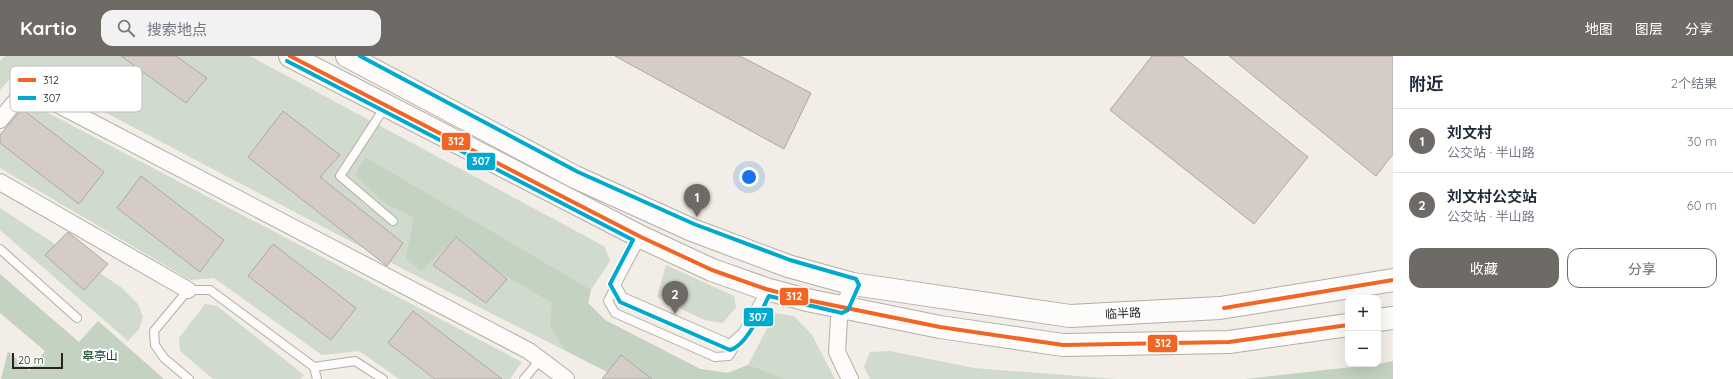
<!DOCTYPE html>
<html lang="zh">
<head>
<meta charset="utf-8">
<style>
  body { margin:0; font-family:Quicksand,"Noto Sans SC",sans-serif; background:#f2f2f3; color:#1f2937 }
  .controls { position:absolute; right:12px; bottom:12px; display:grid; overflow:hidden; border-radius:8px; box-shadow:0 4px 16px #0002 }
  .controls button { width:36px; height:36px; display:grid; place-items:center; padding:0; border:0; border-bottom:1px solid #e0e1e3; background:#fff; color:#1f2937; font:20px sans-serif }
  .scale { position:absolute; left:12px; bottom:10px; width:51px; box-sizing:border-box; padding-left:4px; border:2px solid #27241f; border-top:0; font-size:11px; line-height:14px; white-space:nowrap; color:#27241f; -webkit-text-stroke:3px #fff; paint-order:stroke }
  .you { position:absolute; left:749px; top:121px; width:14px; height:14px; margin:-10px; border:3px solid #fff; border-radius:50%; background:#1a73e8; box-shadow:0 0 0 6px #1a73e833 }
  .badge { display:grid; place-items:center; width:26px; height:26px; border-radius:50%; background:#6e6a65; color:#fff; font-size:13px; font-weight:700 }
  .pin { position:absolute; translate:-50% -33px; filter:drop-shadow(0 1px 2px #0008) }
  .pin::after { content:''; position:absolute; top:21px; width:14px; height:12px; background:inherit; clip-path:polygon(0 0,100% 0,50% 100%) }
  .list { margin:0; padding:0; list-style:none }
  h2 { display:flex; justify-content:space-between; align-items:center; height:52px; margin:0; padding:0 16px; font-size:17px }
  h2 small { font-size:13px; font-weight:400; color:#747a83 }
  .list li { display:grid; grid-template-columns:26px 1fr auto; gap:12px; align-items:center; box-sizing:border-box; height:64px; padding:0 16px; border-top:1px solid #e0e1e3 }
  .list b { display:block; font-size:15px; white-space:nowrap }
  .list p { margin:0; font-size:13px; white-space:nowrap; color:#747a83 }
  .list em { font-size:13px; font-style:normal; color:#747a83 }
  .actions { display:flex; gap:8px; padding:12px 16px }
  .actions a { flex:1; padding:9px 0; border:1px solid #6e6a65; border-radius:12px; text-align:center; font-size:14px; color:#6e6a65 }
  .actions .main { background:#6e6a65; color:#fff }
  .icon { flex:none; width:22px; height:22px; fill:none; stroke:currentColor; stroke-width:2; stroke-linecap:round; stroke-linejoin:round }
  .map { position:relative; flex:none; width:1393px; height:323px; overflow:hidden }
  header { display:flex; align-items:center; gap:24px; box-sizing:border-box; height:56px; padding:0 20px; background:#6e6a65; color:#fff }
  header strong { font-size:19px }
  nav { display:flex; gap:22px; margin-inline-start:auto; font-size:14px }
  .search { width:280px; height:36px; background:#f2f2f3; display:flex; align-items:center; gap:10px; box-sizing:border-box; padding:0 14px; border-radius:12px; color:#747a83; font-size:15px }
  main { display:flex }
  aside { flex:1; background:#fff }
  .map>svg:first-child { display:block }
</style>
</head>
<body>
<header>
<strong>Kartio</strong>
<div class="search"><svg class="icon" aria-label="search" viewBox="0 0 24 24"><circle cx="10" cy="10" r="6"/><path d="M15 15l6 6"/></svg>搜索地点</div>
<nav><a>地图</a><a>图层</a><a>分享</a></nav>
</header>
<main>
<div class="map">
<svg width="1393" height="323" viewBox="0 0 1393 323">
  <rect width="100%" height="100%" fill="#f2ede6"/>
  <g fill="#d0dbcd">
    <path d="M 5,0 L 250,0 L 604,190 L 610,205 L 591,234 L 588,247 L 605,264 L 700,313 L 728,317 L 748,309 L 775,257 L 794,260 L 812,279 L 835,323 L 667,323 L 566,295 L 405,214 L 36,20 L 14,18 L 0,34 L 0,5 Z"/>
    <path d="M 35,50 L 522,306 L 510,323 L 399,323 L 359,295 L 322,299 L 214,222 L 190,224 L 0,112 L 0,86 Z"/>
    <path d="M 0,152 L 121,231 L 138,248 L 143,261 L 139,273 L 128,285 L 0,174 Z"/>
    <path d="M 666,209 L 734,240 L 736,251 L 723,267 L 704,264 L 657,241 Z"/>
    <path d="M 205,248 L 217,250 L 304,319 L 300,323 L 213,323 L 180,295 L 179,282 Z"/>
    <path d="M 890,295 L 974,312 L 1117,323 L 870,323 L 864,311 L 870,296 Z"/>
  </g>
  <g fill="#c3d2c1">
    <path d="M 365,101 L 591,234 L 588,247 L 605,264 L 700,313 L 728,317 L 748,309 L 785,323 L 621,323 L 566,295 L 550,270 L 552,247 L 451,187 L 421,215 L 406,202 L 414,162 L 383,146 L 355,119 Z"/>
    <path d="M 0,218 L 79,286 L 98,265 L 164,323 L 1,323 L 8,295 L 29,315 L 45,295 L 0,257 Z"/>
    <path d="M 1393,305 L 1393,323 L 1246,323 L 1378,308 Z"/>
  </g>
  <g fill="#d6ccc7" stroke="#ada8a4">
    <path d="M 121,0 L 176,0 L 207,22 L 186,47 Z"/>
    <path d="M 615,0 L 740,0 L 811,37 L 784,93 Z"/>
    <path d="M 1152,0 L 1182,0 L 1308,101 L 1254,168 L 1110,54 Z"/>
    <path d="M 1229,0 L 1393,0 L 1393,98 L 1376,120 Z"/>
    <path d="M 22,53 L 104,116 L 79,148 L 0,87 L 0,79 Z"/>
    <path d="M 283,55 L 340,99 L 320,121 L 403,187 L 387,210 L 248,101 Z"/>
    <path d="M 141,120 L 224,184 L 200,216 L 117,152 Z"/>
    <path d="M 68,176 L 108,208 L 84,234 L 45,199 Z"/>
    <path d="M 456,181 L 507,223 L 486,247 L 433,209 Z"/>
    <path d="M 273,188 L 356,252 L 331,284 L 248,220 Z"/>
    <path d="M 413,255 L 502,323 L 435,323 L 388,287 Z"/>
    <path d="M 621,299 L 652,323 L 602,323 Z"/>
  </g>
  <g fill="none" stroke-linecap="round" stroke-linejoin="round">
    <g stroke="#b2aea8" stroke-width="10">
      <g id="lane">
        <path d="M 385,51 L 340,120 L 393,165"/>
        <path d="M 641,182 L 616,229 L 623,241 L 730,288 L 743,276 L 766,233"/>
        <path d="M 0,193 L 77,262"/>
        <path d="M 616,229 L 608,245 L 615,257 L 715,301 L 729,300 L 738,285"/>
        <path d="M 314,311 L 355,305 L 383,323"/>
        <path d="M 189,323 L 164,302 L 155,289 L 154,275 L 188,234 L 210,234 L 314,311 L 317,323"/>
        <path d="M 524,323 L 540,304"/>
      </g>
    </g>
    <g stroke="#b2aea8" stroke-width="18">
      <g id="street">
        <path d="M 0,64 L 20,40 L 36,37 L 529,295 L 566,323"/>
        <path d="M 0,126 L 188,234"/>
        <path d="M 850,323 L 837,296 L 839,263 L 853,228"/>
      </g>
    </g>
    <g stroke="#b2aea8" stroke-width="24">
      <g id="secondary">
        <path d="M 290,0 L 641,181 L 712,214 L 766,233 L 807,244 L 940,271 L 1063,289 L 1229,286 L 1348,269"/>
        <path d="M 347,0 L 575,121 L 692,174 L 788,210 L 853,228 L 1070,260 L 1220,252 L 1393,224"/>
        <path d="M 1378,264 L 1393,262"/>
      </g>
    </g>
    <use href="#lane" stroke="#fdfcfb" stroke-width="8"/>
    <use href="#street" stroke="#fdfcfb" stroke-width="16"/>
    <use href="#secondary" stroke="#fdfcfb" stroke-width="22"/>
    <g stroke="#fff" stroke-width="7">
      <g id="bus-1">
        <path d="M 290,0 L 641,181 L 712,214 L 766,233 L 807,244 L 940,271 L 1063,289 L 1229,286 L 1348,269"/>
        <path d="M 1224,252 L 1393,224"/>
      </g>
    </g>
    <g stroke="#fff" stroke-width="7">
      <path id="bus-2" d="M 287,5 L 633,184 L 610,228 L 620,246 L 730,294 C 747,290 761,255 769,240 L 842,257 L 848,254 L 859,229 L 856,223 L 790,204 L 694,168 L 578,116 L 360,0"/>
    </g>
    <use href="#bus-1" stroke="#f26522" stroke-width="4"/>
    <use href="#bus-2" stroke="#00a9ce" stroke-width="4"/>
  </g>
  <g text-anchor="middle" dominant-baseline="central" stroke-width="4" stroke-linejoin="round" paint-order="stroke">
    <g font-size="12" fill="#27241f" stroke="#fff">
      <text transform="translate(1123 257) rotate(-3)">临半路</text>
    </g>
    <g font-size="12" fill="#0e4120" stroke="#fff">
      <text x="100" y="299">皋亭山</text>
    </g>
  </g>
  <rect x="10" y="10" width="132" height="46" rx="6" fill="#fff" stroke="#bebdbc" stroke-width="1"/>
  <rect x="18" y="22" width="18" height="4" fill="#f26522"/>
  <rect x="18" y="40" width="18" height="4" fill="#00a9ce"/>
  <g font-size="11" fill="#27241f">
    <text x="43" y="28">312</text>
    <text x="43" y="46">307</text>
  </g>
  <g stroke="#fff" stroke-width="1.5">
    <rect x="441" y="76" width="30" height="19" rx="4" fill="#f26522"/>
    <rect x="466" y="96" width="30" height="19" rx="4" fill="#00a9ce"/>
    <rect x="779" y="231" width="30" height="19" rx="4" fill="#f26522"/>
    <rect x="743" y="251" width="31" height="20" rx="4" fill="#00a9ce"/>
    <rect x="1147" y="278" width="31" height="19" rx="4" fill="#f26522"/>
  </g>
  <g font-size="11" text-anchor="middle" font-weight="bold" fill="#fff">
    <text x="456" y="89">312</text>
    <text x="481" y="109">307</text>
    <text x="794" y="244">312</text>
    <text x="758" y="265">307</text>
    <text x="1163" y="291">312</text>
  </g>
</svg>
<div class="controls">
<button>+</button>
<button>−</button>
</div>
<div class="scale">20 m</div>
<div class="you"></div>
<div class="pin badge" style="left:697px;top:161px">1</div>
<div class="pin badge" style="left:675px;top:258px">2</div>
</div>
<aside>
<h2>附近<small>2个结果</small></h2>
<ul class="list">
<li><span class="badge">1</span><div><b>刘文村</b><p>公交站 · 半山路</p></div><em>30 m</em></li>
<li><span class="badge">2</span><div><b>刘文村公交站</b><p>公交站 · 半山路</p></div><em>60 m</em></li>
</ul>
<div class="actions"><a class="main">收藏</a><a>分享</a></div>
</aside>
</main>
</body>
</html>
